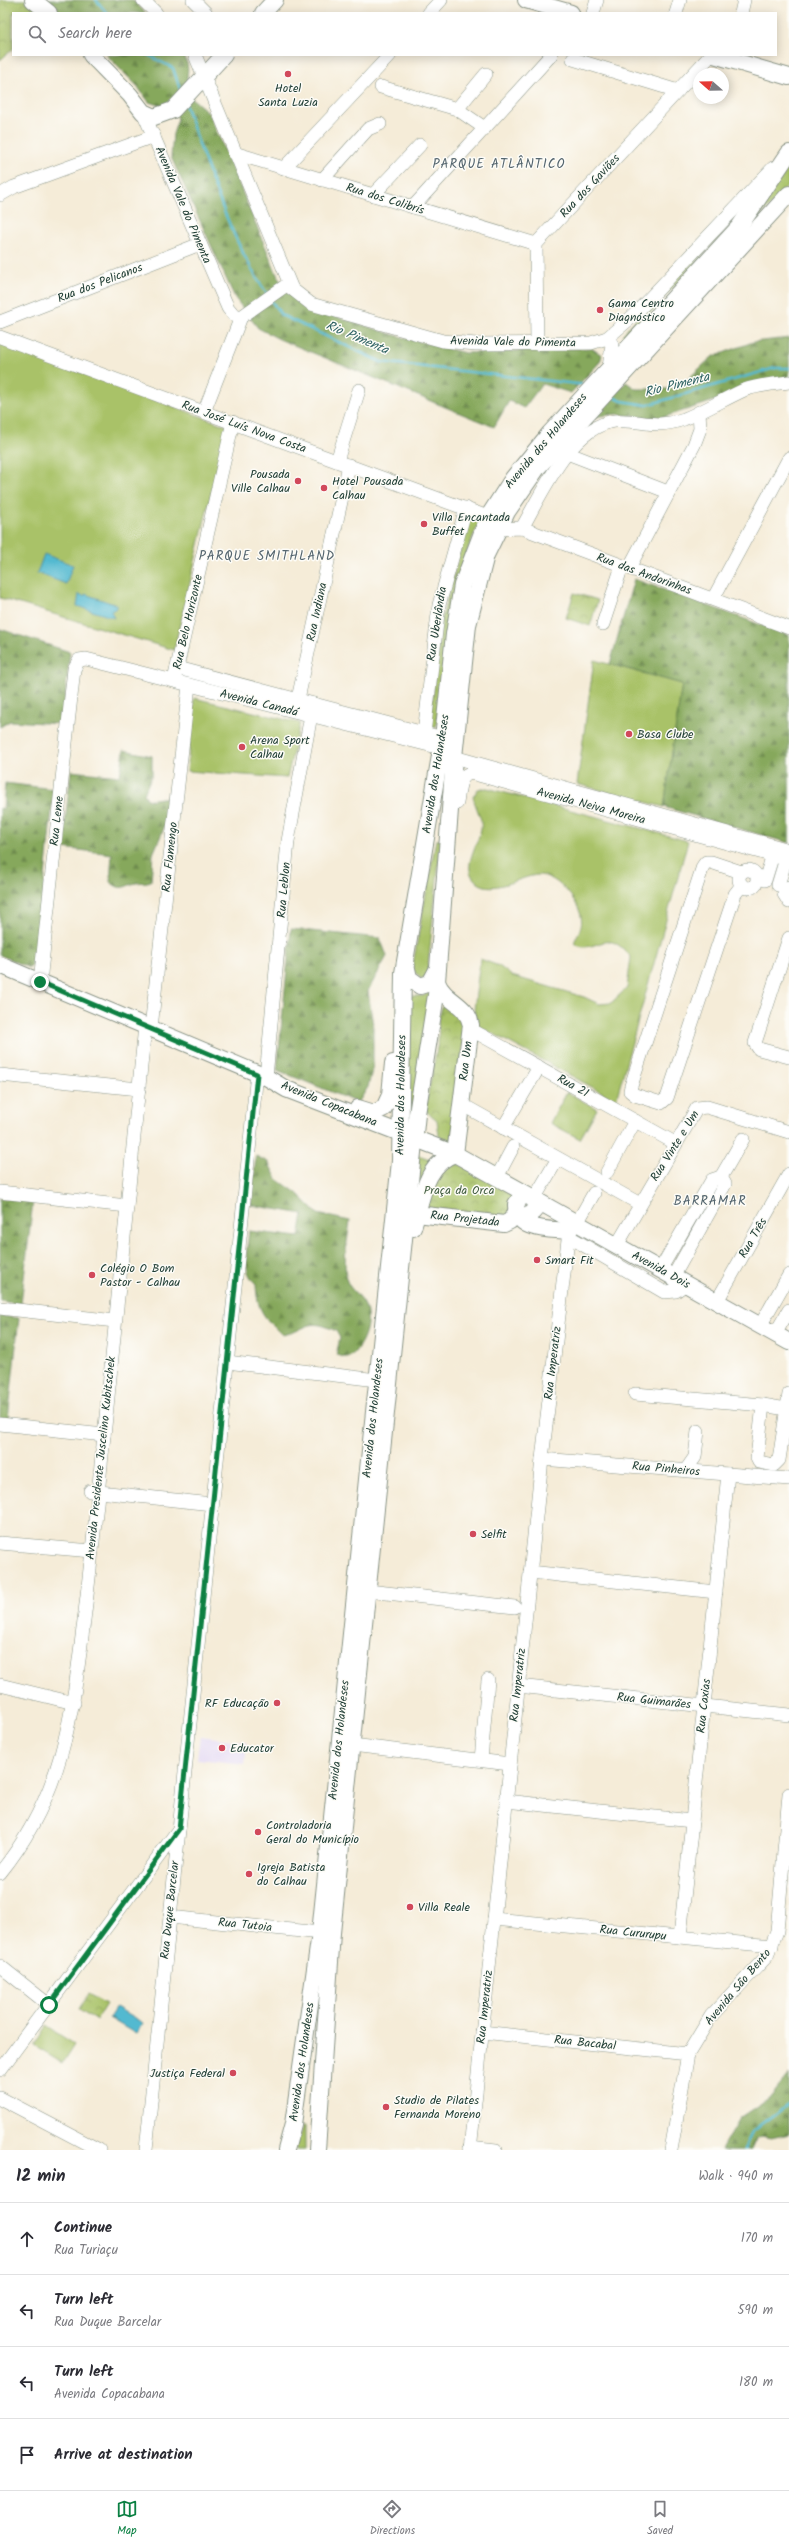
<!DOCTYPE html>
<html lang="en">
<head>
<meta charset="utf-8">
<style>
  body { margin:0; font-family:Kalam,sans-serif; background:#f2f2f3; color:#2b2b33 }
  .compass { position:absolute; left:693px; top:68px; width:36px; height:36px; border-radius:50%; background:#fff; box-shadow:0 2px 10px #0003; rotate:290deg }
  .stop { position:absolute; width:12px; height:12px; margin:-9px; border:3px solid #0b8043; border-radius:50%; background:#fff }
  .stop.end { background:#0b8043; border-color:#fff; box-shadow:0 1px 4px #0008 }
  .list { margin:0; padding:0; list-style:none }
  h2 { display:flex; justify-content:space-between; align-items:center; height:52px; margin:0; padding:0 16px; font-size:17px }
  h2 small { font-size:13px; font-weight:400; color:#7c7c81 }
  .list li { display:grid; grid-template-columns:26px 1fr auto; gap:12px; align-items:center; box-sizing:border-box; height:72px; padding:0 16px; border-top:1px solid #e1e1e2 }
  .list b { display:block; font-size:15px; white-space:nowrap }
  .list p { margin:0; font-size:13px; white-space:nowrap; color:#7c7c81 }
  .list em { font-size:13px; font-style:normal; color:#7c7c81 }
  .icon { flex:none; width:22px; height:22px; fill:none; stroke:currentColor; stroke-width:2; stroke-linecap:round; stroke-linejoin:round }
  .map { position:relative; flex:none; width:789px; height:2150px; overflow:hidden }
  .search { position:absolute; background:#fff; box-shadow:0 2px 10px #0003; left:12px; right:12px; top:12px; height:44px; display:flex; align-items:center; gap:10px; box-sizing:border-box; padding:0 14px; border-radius:0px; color:#7c7c81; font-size:15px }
  .sheet { height:340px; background:#fff }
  nav { display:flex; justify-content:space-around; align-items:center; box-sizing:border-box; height:56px; border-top:1px solid #e1e1e2; background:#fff; font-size:11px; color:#7c7c81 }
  nav a { display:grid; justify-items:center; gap:2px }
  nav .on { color:#0b8043 }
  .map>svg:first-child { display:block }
</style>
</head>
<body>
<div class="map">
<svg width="789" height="2150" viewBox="0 0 789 2150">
  <defs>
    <pattern id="forest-firs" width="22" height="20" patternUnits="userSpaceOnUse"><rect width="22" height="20" fill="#86a85c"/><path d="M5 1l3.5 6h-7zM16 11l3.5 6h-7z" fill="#6d8a4d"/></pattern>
    <pattern id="park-crowns" width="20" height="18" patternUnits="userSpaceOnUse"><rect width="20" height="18" fill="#a9c267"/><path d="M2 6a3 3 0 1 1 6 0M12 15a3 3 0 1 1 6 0" fill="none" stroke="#899f56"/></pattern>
  </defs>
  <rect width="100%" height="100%" fill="#fdfcf7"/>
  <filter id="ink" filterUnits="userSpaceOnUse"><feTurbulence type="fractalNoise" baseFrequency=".025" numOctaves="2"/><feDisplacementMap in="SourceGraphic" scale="8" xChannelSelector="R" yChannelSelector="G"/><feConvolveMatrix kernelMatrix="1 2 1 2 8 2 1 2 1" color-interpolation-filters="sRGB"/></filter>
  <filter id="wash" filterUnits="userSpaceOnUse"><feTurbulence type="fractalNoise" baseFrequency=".012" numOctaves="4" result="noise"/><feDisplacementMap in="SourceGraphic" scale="16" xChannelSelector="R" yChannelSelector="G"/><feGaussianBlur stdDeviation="0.9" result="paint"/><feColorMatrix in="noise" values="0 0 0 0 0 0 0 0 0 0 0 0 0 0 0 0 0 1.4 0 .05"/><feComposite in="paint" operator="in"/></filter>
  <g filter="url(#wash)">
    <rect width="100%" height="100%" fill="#f5ecd8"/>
    <path fill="#e0d4f4" d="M 200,1736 L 247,1742 L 245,1764 L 197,1759 Z"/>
    <g fill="#a9c267" stroke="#64804e">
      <path d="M 789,165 L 789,185 L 747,230 Z"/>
      <path d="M 0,343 L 227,426 L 174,650 L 0,598 Z"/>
      <path d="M 470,514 L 480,522 C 451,575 444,667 436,727 L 429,730 L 442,618 Z"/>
      <path d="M 594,660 L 682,684 L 664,807 L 577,784 Z"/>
      <path d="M 194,698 L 300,723 L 287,778 L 187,771 Z"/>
      <path d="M 487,788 L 688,841 L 616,1100 L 477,1025 L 474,1010 L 480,959 L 499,966 L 512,976 L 584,997 L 599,1004 L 611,1003 L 627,988 L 631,957 C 627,953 622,947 617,944 C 603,935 588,955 574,943 C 576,937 580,931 581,926 C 586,907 557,874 538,875 C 519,876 489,898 474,879 C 460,863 485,837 481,820 C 479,813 475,805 473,797 L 478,789 Z"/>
      <path d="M 436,840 L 441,840 L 427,976 L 421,979 L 412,969 Z"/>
      <path d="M 432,990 L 413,1108 L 408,1113 L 409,996 L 423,996 Z"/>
      <path d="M 567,1092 L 597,1109 L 580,1139 L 550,1123 Z"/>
      <path d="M 418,1155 L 436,1161 L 417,1200 Z"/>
      <path d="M 46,2026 L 74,2044 L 62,2063 L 34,2046 Z"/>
      <path d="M 302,2127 L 305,2127 L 305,2150 L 296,2150 Z"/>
    </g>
    <g fill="url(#forest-firs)" stroke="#527248">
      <path d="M 46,0 L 133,0 L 146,13 L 61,13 Z"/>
      <path d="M 106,55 L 184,55 C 191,72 186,71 187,86 C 187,99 203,105 210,115 L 279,279 L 289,294 L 313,309 L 394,335 L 465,353 L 591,348 L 602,355 L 600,362 L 571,393 L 542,384 L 524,408 L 509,401 L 494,427 L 279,339 L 258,328 L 235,298 L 171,157 L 173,134 L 178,119 L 171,103 L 161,106 L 149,102 L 137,86 Z"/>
      <path d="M 789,338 L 789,377 L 667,416 L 650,418 L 617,414 L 591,417 L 626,382 L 636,389 L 677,389 L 712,357 L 753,342 Z"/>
      <path d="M 634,579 L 789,635 L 789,843 L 664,807 L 682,684 L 610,664 Z"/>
      <path d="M 0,629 L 70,652 L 62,724 L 10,721 L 0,727 Z"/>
      <path d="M 124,750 L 152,756 L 152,774 L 144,794 L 148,800 L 169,797 L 164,828 L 153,854 L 151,881 C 146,883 141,882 136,883 C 123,886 123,892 110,882 L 112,854 L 62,848 L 71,771 L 120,776 Z"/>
      <path d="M 5,783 L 54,789 L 36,963 L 29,968 L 0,955 L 0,808 L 3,809 Z"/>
      <path d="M 291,929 L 380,938 L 387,956 L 368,991 L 373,1025 L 373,1066 L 368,1087 L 358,1103 L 277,1070 Z"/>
      <path d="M 256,1156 L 268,1162 L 277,1179 L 297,1193 L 318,1214 L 350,1221 C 348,1238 343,1260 346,1277 C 347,1287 358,1294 363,1302 C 374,1320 363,1346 349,1358 L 336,1355 L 340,1338 L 336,1331 C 306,1316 308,1331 282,1335 C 264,1317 257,1311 256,1284 C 241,1270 247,1250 249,1231 L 299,1237 L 303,1214 L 251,1205 Z"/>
      <path d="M 0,1198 L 33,1201 L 21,1304 L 0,1301 Z"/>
      <path d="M 0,1316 L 19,1318 L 8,1419 L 0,1418 Z"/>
      <path d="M 789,2075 L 789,2134 L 771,2138 L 761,2136 L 756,2139 L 751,2150 L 721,2150 L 739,2119 L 769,2099 Z"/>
    </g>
    <g fill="url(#park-crowns)" stroke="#64804e">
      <path d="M 0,0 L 25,0 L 42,13 L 13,13 L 13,49 L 0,60 Z"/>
      <path d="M 722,226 L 720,236 L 627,338 L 622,335 Z"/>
      <path d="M 574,593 L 598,600 L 590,626 L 566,618 Z"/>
      <path d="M 443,1004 L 453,1006 L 466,1021 L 452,1141 L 447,1144 L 439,1136 L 437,1120 L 425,1110 L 439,1037 L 438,1020 Z"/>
      <path d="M 453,1161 L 513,1192 L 509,1219 L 426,1210 L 437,1174 Z"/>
      <path d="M 88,1994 L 106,2004 L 96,2020 L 79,2009 Z"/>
    </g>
    <g fill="#52b9d0" stroke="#387b82">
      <path d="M 44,554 L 73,565 L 66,584 L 37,573 Z"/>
      <path d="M 79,594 L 84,596 L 85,594 L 117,605 L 117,608 L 111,611 L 114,618 L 77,606 Z"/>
      <path d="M 116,2007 L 143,2023 L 136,2034 L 109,2018 Z"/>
    </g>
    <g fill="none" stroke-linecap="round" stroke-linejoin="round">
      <g stroke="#52b9d0" stroke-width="2.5">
        <path d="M 96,0 L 107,13"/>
        <path d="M 148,55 L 173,68 L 181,92"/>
        <path d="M 185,104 C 207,166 230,240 267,294"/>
        <path d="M 271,300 L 281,315 L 381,362 L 586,385"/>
        <path d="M 611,396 L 622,401 L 647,405 L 775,368 L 789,368"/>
        <path d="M 744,2150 L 752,2131 L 789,2103"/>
      </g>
    </g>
  </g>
  <g filter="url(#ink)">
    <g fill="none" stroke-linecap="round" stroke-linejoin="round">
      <g stroke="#8a9486" stroke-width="14">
        <g id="minor">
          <path d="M 143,0 L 156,13"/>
          <path d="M 193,0 L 206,13"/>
          <path d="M 429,13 L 441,0"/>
          <path d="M 593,13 L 597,0"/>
          <path d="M 676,13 L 680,0"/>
          <path d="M 741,13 L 744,0"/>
          <path d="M 195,55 L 292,289 L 311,304 L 443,341 L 476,344 L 591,343 L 607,338 L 633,316 L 773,168"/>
          <path d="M 573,59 L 678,91"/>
          <path d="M 381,87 L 457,109 L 486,74"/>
          <path d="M 457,109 L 483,127"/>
          <path d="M 143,112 L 228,308 L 233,314 L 241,317"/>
          <path d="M 234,153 L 536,244"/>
          <path d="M 284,168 L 390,55"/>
          <path d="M 322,180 L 368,129 L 380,124"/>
          <path d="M 0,195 L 14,187 L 154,136"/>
          <path d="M 373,195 L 420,145"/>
          <path d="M 413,207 L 551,55"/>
          <path d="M 241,317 L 288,284"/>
          <path d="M 0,322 L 200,244"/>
          <path d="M 0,337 L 488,517"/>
          <path d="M 607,338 L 612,344 L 609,368"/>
          <path d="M 537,344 L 536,244 L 711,55"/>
          <path d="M 204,412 L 241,317"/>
          <path d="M 563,447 L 567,453 L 668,492"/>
          <path d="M 337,461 L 359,390"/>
          <path d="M 522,528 C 541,495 571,426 615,421 C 642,419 653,430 684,419 C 705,411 724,399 744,390 C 758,385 774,384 789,382"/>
          <path d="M 497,529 L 522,528 L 789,628"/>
          <path d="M 629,568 L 694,445 L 700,429 L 699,412"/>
          <path d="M 713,599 L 789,458"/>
          <path d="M 603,624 L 622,566"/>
          <path d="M 177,668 L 443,738"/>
          <path d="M 175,676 L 233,422"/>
          <path d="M 296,708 L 349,465"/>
          <path d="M 423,742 L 439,605 L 466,508"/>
          <path d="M 454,757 L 789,850"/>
          <path d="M 457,803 C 459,793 458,775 471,773 L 789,860"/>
          <circle cx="748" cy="879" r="9"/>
          <path d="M 741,872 L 711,862 L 706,862 L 703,866 L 631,1086 L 630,1091 L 635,1095 L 661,1103 L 667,1098 L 735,894 L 742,885"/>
          <path d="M 765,880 L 775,848"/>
          <path d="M 778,885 L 788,852"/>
          <path d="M 789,887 L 784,894 L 789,902"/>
          <path d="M 789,938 L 755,1043 L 759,1049 L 789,1057"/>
          <path d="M 40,982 L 74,669 L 79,660 L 86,659 L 441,748"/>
          <path d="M 151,1028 L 189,685"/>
          <path d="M 470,1029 L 675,1143"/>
          <path d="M 0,1075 L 139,1089"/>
          <path d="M 266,1077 L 288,841 L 313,704"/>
          <path d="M 461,1104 L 640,1204"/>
          <path d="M 503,1128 L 539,1067"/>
          <path d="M 607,1172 L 635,1121"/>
          <path d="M 497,1177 L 513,1147"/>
          <path d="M 721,1177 L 743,1139"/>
          <path d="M 0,1192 L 127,1206"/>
          <path d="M 534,1199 L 554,1165"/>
          <path d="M 577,1223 L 594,1193"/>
          <path d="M 568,1236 L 664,1292 L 676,1291 L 686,1284"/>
          <path d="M 617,1245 L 697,1108 L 707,1107 L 789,1132"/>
          <path d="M 660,1270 L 712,1180 L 721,1177 L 725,1184 L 673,1277"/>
          <path d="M 717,1301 L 789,1174"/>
          <path d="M 0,1308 L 115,1321"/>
          <path d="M 760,1326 L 789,1275"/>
          <path d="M 775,1334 L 789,1310"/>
          <path d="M 227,1362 L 377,1380"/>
          <path d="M 635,1394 L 763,1405 L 786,1409"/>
          <path d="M 763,1405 L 757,1458 L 759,1462 L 774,1465 L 779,1460 L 789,1394"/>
          <path d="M 0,1424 L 104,1435"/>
          <path d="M 542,1459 L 789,1479"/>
          <path d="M 686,1470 L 695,1457 L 698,1431"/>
          <path d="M 90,1491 L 212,1504"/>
          <path d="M 0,1543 L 92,1551"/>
          <path d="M 530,1572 L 716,1592"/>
          <path d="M 368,1591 L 515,1607"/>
          <path d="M 0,1685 L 74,1703"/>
          <path d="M 518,1686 L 789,1715"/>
          <path d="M 352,1745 L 510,1764"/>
          <path d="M 481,1760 L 488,1680"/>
          <path d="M 506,1801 L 692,1821"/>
          <path d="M 0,1873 C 65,1793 73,1710 85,1612 C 93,1547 99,1482 106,1417 C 119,1287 132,1156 145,1026"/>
          <path d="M 170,1917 L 320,1933"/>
          <path d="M 494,1919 L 772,1946"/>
          <path d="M 680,1937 L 728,1474"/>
          <path d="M 0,1966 L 49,2005"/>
          <path d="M 482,2032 L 688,2054"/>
          <path d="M 0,2070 L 179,1829"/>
          <path d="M 0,2098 L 99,2150"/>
          <path d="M 470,2147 L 496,2150"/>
          <path d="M 146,2150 L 257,1073"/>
          <path d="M 470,2150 L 542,1459 L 569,1231"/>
          <path d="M 671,2150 L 688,2054 L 711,2016 L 767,1956 L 777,1931 L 789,1794"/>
        </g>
      </g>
      <g stroke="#8a9486" stroke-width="18">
        <g id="major">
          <path d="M 33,0 L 49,13"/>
          <path d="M 526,0 L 571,13"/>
          <path d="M 263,13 L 275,0"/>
          <path d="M 91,55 L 130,95 L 143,112 L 154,117 L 173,110 L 224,55"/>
          <path d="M 714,55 L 789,77"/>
          <path d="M 406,964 L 409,978 L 420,986 L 430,983 L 438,968"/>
          <path d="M 0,965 L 266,1077 L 286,1089 L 455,1154 L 532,1197"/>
          <path d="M 437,982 C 445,1002 467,1003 471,1025 L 455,1154"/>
          <path d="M 358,1108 L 374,1113 L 384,1108 L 390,1095 L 393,1063"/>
          <path d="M 534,1199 L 789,1342"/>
          <path d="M 408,1213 L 504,1224 L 510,1221 L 517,1211"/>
          <path d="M 518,1213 L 527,1217 L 535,1211 L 536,1202 L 529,1196 L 521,1197 L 516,1204 C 515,1232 549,1229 569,1231 L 574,1221"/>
          <path d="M 413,1228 C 422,1201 424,1164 455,1154"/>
          <path d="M 286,2150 L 293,2124 L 320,1933 L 400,1161 L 403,973 L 443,738 L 454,634 L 462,585 L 488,517 L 513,478 L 550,433 L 739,227 L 789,153"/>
          <path d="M 317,2150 L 332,1933 L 417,1114 L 436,995 L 454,757 L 468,625 L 486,555 L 507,512 L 538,467 L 789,194"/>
        </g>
      </g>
      <use href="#minor" stroke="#fff" stroke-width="13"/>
      <use href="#major" stroke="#fff" stroke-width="16"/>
    </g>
  </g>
  <g fill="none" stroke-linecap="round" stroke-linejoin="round" filter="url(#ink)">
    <path stroke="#0b8043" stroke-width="5" d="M 40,982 L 257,1074 L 179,1829 L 49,2005"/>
  </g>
  <g fill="#d1495b" stroke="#fdfcf7" stroke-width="1.5">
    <circle cx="288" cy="74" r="4"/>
    <circle cx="600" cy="310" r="4"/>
    <circle cx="298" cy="481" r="4"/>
    <circle cx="324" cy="488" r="4"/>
    <circle cx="424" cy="524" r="4"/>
    <circle cx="629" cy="734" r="4"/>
    <circle cx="242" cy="747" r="4"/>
    <circle cx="537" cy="1260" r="4"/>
    <circle cx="92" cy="1275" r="4"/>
    <circle cx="473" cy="1534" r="4"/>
    <circle cx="277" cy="1703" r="4"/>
    <circle cx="222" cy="1748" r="4"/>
    <circle cx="258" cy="1832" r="4"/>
    <circle cx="249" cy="1874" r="4"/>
    <circle cx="410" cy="1907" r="4"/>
    <circle cx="233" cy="2073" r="4"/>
    <circle cx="386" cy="2107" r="4"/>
  </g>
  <g text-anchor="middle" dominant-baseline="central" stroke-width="3" stroke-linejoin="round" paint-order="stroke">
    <g font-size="12" fill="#1f3d34" stroke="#fdfcf7" text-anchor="start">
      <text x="288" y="88" text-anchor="middle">Hotel<tspan x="288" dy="14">Santa Luzia</tspan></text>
      <text x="608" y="303">Gama Centro<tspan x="608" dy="14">Diagnóstico</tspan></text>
      <text x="290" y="474" text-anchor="end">Pousada<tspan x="290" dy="14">Ville Calhau</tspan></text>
      <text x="332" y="481">Hotel Pousada<tspan x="332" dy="14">Calhau</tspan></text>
      <text x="432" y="517">Villa Encantada<tspan x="432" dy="14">Buffet</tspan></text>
      <text x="637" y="734">Basa Clube</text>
      <text x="250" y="740">Arena Sport<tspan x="250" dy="14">Calhau</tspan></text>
      <text x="545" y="1260">Smart Fit</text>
      <text x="100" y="1268">Colégio O Bom<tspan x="100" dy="14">Pastor - Calhau</tspan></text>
      <text x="481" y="1534">Selfit</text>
      <text x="269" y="1703" text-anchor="end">RF Educação</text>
      <text x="230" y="1748">Educator</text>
      <text x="266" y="1825">Controladoria<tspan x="266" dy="14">Geral do Município</tspan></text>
      <text x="257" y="1867">Igreja Batista<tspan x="257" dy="14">do Calhau</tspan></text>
      <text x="418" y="1907">Villa Reale</text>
      <text x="225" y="2073" text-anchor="end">Justiça Federal</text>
      <text x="394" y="2100">Studio de Pilates<tspan x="394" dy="14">Fernanda Moreno</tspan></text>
    </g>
    <g font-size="12" fill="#1f3d34" stroke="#fdfcf7">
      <text transform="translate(590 186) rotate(-47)">Rua dos Gaviões</text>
      <text transform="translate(385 199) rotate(17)">Rua dos Colibrís</text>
      <text transform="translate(183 205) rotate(67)">Avenida Vale do Pimenta</text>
      <text transform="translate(100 283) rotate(-21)">Rua dos Pelicanos</text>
      <text transform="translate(513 342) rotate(1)">Avenida Vale do Pimenta</text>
      <text transform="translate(244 427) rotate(20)">Rua José Luís Nova Costa</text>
      <text transform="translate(546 441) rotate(-50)">Avenida dos Holandeses</text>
      <text transform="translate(644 574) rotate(20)">Rua das Andorinhas</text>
      <text transform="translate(317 612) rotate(-78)">Rua Indiana</text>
      <text transform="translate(188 622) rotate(-77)">Rua Belo Horizonte</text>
      <text transform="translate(437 624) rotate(-81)">Rua Uberlândia</text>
      <text transform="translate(259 703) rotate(14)">Avenida Canadá</text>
      <text transform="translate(436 774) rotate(-81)">Avenida dos Holandeses</text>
      <text transform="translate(591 806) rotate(15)">Avenida Neiva Moreira</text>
      <text transform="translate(57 821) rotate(-84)">Rua Leme</text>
      <text transform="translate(170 857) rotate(-84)">Rua Flamengo</text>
      <text transform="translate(284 890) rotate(-85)">Rua Leblon</text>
      <text transform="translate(466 1061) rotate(-83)">Rua Um</text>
      <text transform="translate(573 1086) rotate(29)">Rua 21</text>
      <text transform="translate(401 1095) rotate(-89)">Avenida dos Holandeses</text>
      <text transform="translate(329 1104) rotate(22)">Avenida Copacabana</text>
      <text transform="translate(675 1146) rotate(-58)">Rua Vinte e Um</text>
      <text transform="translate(465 1219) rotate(6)">Rua Projetada</text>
      <text transform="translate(753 1238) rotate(-60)">Rua Três</text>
      <text transform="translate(661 1270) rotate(29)">Avenida Dois</text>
      <text transform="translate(553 1363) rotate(-83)">Rua Imperatriz</text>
      <text transform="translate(373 1418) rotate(-84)">Avenida dos Holandeses</text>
      <text transform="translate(101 1458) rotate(-84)">Avenida Presidente Juscelino Kubitschek</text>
      <text transform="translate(666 1469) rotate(5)">Rua Pinheiros</text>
      <text transform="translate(518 1685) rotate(-84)">Rua Imperatriz</text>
      <text transform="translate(654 1701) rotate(6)">Rua Guimarães</text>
      <text transform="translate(704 1706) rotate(-84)">Rua Caxias</text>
      <text transform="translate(339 1740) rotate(-84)">Avenida dos Holandeses</text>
      <text transform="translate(170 1910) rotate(-84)">Rua Duque Barcelar</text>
      <text transform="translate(245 1925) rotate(6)">Rua Tutoia</text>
      <text transform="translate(633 1933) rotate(6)">Rua Cururupu</text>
      <text transform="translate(738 1987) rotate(-50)">Avenida São Bento</text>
      <text transform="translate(485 2007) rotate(-84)">Rua Imperatriz</text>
      <text transform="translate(585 2043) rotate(6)">Rua Bacabal</text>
      <text transform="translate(302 2062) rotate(-82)">Avenida dos Holandeses</text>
    </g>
    <g font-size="12" fill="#425e41" stroke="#fdfcf7">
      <text x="459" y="1190">Praça da Orca</text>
    </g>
    <g font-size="13" letter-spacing="1" fill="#55666f" stroke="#fdfcf7">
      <text x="499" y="164">PARQUE ATLÂNTICO</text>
      <text x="267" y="556">PARQUE SMITHLAND</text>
      <text x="710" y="1201">BARRAMAR</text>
    </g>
    <g font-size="13" font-style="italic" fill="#2e6263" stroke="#fdfcf7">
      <text transform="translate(357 338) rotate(23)">Rio Pimenta</text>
      <text transform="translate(677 385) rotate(-14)">Rio Pimenta</text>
    </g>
  </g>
</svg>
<svg class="compass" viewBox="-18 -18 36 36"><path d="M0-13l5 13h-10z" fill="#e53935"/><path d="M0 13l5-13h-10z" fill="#7c7c81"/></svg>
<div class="stop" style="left:49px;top:2005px"></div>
<div class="stop end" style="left:40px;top:982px"></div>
<div class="search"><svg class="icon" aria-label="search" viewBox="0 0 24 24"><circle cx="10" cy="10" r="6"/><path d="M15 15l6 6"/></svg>Search here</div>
</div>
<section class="sheet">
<h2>12 min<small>Walk · 940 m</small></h2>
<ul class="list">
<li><svg class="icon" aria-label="ahead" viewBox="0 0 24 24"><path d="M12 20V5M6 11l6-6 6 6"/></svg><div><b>Continue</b><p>Rua Turiaçu</p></div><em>170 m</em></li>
<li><svg class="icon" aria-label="left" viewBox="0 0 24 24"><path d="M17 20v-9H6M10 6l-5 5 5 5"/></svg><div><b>Turn left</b><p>Rua Duque Barcelar</p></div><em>590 m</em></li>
<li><svg class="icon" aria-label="left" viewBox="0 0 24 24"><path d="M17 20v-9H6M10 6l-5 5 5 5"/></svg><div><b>Turn left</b><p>Avenida Copacabana</p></div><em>180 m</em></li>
<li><svg class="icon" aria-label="arrive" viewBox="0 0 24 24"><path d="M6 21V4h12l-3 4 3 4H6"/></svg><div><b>Arrive at destination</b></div></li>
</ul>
</section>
<nav>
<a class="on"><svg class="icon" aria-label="map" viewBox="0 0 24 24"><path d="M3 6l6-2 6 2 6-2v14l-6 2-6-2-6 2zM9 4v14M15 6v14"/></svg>Map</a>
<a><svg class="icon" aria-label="directions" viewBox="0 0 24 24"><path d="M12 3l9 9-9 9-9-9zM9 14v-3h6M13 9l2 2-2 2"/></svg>Directions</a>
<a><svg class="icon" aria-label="saved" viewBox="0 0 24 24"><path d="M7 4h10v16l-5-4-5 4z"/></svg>Saved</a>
</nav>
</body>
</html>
